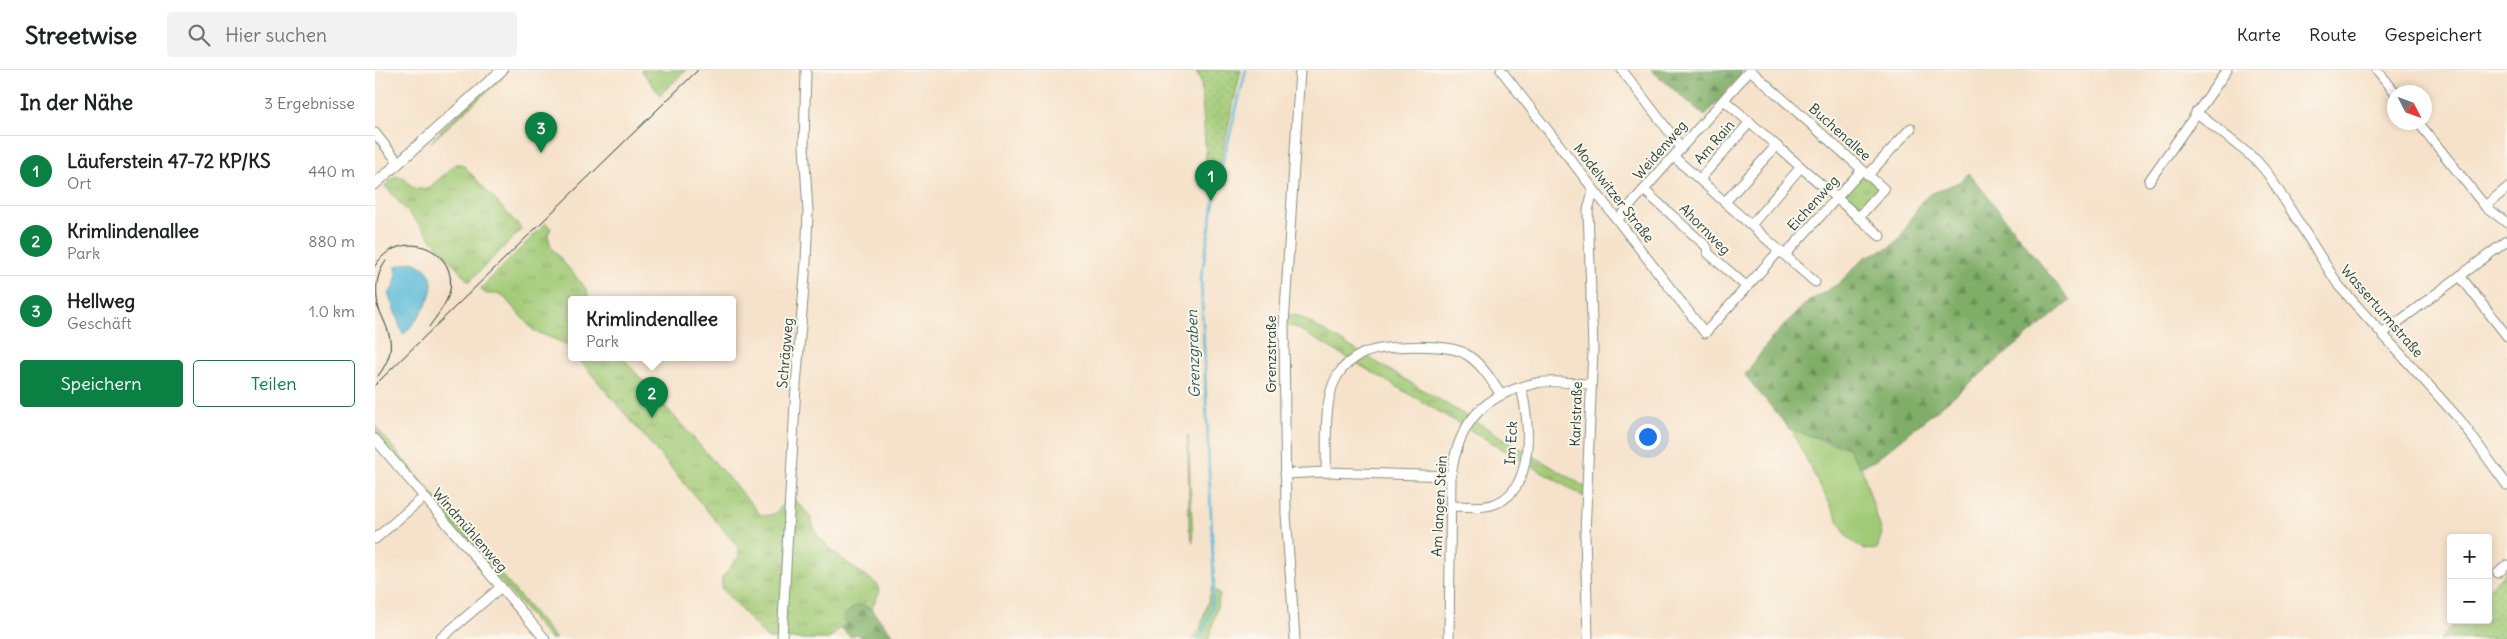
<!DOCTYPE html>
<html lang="de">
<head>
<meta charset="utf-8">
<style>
  body { margin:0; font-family:Delius,sans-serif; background:#f2f2f2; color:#202124 }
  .controls { position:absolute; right:15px; bottom:15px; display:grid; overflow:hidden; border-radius:5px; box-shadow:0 2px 8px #0003 }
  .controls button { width:45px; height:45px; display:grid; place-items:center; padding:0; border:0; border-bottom:1px solid #e0e0e0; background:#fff; color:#202124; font:25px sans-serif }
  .compass { position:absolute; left:2012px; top:15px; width:45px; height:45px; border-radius:50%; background:#fff; box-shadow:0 2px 8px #0003; rotate:132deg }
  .you { position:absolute; left:1272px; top:366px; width:18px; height:18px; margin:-12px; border:4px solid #fff; border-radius:50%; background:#1a73e8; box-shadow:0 0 0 8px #1a73e833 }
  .badge { display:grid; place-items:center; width:32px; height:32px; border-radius:50%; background:#0b8043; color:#fff; font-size:16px; font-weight:700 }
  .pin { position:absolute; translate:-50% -41px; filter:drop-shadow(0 1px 2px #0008) }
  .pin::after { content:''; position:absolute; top:26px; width:18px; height:15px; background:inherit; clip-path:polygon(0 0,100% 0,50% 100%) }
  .popup { position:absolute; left:193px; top:226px; width:168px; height:65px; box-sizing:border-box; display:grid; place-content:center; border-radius:5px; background:#fff; filter:drop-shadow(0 1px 4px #0005); font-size:16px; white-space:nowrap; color:#757577 }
  .popup b { font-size:19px; color:#202124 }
  .popup::after { content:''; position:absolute; left:50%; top:100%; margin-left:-10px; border:10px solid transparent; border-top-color:#fff }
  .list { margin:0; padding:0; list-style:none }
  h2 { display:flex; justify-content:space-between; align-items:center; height:65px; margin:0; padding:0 20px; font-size:21px }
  h2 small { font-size:16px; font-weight:400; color:#757577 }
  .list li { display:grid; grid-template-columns:32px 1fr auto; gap:15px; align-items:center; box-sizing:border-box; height:70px; padding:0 20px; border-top:1px solid #e0e0e0 }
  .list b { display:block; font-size:19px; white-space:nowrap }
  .list p { margin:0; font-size:16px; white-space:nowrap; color:#757577 }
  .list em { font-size:16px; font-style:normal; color:#757577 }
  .actions { display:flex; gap:10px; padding:15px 20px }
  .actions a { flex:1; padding:11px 0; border:1px solid #0b8043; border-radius:5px; text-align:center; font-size:18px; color:#0b8043 }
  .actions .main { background:#0b8043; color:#fff }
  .icon { flex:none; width:28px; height:28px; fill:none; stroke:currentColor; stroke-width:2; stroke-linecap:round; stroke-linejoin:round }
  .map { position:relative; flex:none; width:2132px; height:569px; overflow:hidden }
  header { display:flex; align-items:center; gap:30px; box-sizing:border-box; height:70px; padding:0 25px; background:#fff; border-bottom:1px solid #e0e0e0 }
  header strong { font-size:24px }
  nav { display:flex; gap:28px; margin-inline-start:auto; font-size:18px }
  .search { width:350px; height:45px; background:#f2f2f2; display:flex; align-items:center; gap:12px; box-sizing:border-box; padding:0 18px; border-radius:5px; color:#757577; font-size:19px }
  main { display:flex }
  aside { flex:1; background:#fff }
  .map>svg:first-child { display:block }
</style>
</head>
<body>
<header>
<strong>Streetwise</strong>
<div class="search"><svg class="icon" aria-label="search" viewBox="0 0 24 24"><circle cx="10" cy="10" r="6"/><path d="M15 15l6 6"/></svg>Hier suchen</div>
<nav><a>Karte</a><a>Route</a><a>Gespeichert</a></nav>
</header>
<main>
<aside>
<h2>In der Nähe<small>3 Ergebnisse</small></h2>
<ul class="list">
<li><span class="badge">1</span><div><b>Läuferstein 47-72 KP/KS</b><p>Ort</p></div><em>440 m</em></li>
<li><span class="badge">2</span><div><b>Krimlindenallee</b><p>Park</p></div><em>880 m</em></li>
<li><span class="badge">3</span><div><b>Hellweg</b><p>Geschäft</p></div><em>1.0 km</em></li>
</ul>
<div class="actions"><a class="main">Speichern</a><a>Teilen</a></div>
</aside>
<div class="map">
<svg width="2132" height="569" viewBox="0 0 2132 569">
  <defs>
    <pattern id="forest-firs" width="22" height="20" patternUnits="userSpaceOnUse" patternTransform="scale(1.25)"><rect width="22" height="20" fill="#80ae67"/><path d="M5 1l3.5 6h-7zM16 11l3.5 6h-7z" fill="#688f56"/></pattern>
    <pattern id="park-tufts" width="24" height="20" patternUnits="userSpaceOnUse" patternTransform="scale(1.25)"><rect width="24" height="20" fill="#a1ca76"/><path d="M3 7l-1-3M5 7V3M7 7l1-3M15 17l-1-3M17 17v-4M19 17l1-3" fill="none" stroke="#83a562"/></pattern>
    <pattern id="garden-dots" width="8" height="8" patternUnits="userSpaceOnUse" patternTransform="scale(1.25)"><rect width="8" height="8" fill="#a1ca76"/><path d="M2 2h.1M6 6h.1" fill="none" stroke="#83a562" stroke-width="1.8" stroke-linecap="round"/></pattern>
  </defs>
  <rect width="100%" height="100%" fill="#fbf7ec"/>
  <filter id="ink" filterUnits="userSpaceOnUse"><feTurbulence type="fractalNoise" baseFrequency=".02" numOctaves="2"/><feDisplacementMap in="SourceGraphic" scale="10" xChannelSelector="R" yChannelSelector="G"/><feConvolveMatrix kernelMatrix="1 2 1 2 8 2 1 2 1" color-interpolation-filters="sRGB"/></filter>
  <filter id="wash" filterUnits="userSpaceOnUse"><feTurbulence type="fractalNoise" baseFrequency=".0096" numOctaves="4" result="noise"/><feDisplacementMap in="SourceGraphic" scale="20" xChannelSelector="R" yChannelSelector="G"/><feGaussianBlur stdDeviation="1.12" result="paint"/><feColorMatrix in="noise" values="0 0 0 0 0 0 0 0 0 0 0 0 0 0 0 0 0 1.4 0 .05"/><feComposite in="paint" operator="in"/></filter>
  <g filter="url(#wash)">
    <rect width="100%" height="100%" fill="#f6e2ca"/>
    <g fill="#a1ca76" stroke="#608455">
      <path d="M 266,0 L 311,0 L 285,25 Z"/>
      <path d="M 126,6 L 128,7 L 55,73 L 74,52 Z"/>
      <path d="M 0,356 L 181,569 L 175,569 L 0,365 Z"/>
      <path d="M 1424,358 L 1447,371 L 1481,380 L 1507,463 L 1502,480 L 1488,479 L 1472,467 L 1418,364 Z"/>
      <path d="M 813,365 L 818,473 L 814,457 Z"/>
      <path d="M 837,517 L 845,525 L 834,569 L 817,569 L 825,560 Z"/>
    </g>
    <g fill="url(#forest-firs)" stroke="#50764e">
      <path d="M 1276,0 L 1367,0 L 1366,5 L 1330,46 Z"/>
      <path d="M 1594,103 L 1695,231 L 1501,390 L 1485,397 L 1471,376 L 1415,360 L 1370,305 L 1395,270 L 1431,233 L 1463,214 L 1490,187 L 1514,178 L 1523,171 L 1546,132 L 1555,124 L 1584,112 Z"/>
      <path d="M 486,534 L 496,539 L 521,569 L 488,569 L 482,564 L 475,567 L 466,558 L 471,553 L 468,547 L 481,535 Z"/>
    </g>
    <g fill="url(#park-tufts)" stroke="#608455">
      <path d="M 81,94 L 87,94 L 147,159 L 94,212 L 10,116 L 21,106 L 28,107 L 40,119 L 53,119 Z"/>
      <path d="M 1490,106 L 1503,118 L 1503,123 L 1485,142 L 1481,142 L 1468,131 L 1468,126 L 1484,107 Z"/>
      <path d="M 171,153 L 176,158 L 173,165 L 176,177 L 212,220 L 213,229 L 197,229 L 197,281 L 191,274 L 159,261 L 126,224 L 111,224 L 105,219 Z"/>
      <path d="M 909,244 L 924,246 L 1212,418 L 1211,428 L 918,256 L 909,256 Z"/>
      <path d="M 202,287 L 247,287 L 386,445 C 402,448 408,435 413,422 L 434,445 L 443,467 L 466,488 L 503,515 L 505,521 L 496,539 C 483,531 478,537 468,547 L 471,553 L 454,569 L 393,569 L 347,519 L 347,508 L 364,486 L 363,477 Z"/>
    </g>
    <g fill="url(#garden-dots)" stroke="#608455">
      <path d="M 821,0 L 866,0 L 840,117 L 833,117 L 826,12 Z"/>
      <path d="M 2132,500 L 2132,569 L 2065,569 L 2083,550 L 2113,550 L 2113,519 Z"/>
    </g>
    <path fill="#5bbad9" stroke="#3d7c86" d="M 37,192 C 78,204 46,247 28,265 L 13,223 C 21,218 22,205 21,196 Z"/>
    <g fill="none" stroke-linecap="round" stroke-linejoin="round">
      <path stroke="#5bbad9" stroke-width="2.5" d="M 825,569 L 836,540 L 839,516 L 826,208 L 841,120 L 871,0"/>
    </g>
  </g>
  <g filter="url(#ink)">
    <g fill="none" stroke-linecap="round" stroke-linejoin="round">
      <g stroke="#8a907f" stroke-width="11">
        <g id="minor">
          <path d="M 1126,0 L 1330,263 L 1404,181"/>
          <path d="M 1247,0 L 1306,77"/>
          <path d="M 1375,0 L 1509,119 L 1483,148"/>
          <path d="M 2002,0 L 2020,22"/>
          <path d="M 1349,30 L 1505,166"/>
          <path d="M 1821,42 L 1881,90 L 1893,104 L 1964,216 L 2085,350 L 2132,415"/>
          <path d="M 2043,52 L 2110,136 L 2132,153"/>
          <path d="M 0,63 L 24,93"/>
          <path d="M 1299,87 L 1440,212"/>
          <path d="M 1493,105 L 1536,58"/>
          <path d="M 1325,109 L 1375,52"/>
          <path d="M 1774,111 L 1852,0"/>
          <path d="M 1269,120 L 1332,177 L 1333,183 L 1372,217"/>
          <path d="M 1350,132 L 1401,76"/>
          <path d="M 2110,136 L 2132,118"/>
          <path d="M 1243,149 L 1375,0"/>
          <path d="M 1376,155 L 1425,98"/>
          <path d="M 1410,185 L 1487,100"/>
          <path d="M 2085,206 L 2132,266"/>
          <path d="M 2007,264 L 2132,171"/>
          <path d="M 0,369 L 170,569"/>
          <path d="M 951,402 C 952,375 948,332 961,308 C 967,297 978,288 989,283 C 1010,275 1072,273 1091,284 C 1107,294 1116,310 1126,325"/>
          <path d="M 910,404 L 951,402 L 1076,406"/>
          <path d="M 1076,436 C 1090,436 1109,439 1122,433 C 1160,417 1155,350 1146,318"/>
          <path d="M 0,469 L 49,427"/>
          <path d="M 2123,503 L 2132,495"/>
          <path d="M 65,569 L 126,517"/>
          <path d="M 407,569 L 421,316 L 431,192 L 433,142 L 429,76 L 431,0"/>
          <path d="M 920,569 L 911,445 L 909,256 L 925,0"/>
          <path d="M 1074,569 L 1076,406 C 1083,353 1108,324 1162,313 C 1178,309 1199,314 1215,314"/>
          <path d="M 1213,569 L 1210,464 L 1218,279 L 1213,140 L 1218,121"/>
        </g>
      </g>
      <g stroke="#8a907f" stroke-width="12">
        <path id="tertiary" d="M 0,114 L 127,0"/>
      </g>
      <use href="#minor" stroke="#fff" stroke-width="9"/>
      <use href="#tertiary" stroke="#fff" stroke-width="10"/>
      <g stroke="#1f3d34" stroke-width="1">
        <path d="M 0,196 C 22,158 82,175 75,220 C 72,234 62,245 54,257"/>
        <path d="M 2,235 C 15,264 24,278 3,306"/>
        <path d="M 4,240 C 0,222 0,206 11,191"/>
        <path d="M 0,315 L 323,0"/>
      </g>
    </g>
  </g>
  <g text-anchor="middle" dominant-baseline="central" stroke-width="4" stroke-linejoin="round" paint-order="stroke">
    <g font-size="14" fill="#1f3d34" stroke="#fbf7ec">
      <text transform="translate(1465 62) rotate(42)">Buchenallee</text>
      <text transform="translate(1339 72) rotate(-49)">Am Rain</text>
      <text transform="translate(1285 80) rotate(-49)">Weidenweg</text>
      <text transform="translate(1239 123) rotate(52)">Modelwitzer Straße</text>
      <text transform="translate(1438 133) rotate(-48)">Eichenweg</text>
      <text transform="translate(1330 159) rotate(45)">Ahornweg</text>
      <text transform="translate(2007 241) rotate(49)">Wasserturmstraße</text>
      <text transform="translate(410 283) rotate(-85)">Schrägweg</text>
      <text transform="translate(896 284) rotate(-90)">Grenzstraße</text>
      <text transform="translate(1201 344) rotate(-88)">Karlstraße</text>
      <text transform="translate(1136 373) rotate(-87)">Im Eck</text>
      <text transform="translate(1064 436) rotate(-87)">Am langen Stein</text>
      <text transform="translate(95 460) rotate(49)">Windmühlenweg</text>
    </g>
    <g font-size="15" font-style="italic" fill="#2e5c5d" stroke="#fbf7ec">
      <text transform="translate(818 284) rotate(-92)">Grenzgraben</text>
    </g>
  </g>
</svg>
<div class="controls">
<button>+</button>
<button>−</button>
</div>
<svg class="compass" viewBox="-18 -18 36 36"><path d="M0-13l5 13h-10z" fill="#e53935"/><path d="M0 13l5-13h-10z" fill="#757577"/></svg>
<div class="you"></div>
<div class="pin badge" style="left:836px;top:131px">1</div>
<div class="pin badge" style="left:277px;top:348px">2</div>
<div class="popup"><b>Krimlindenallee</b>Park</div>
<div class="pin badge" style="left:166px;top:83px">3</div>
</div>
</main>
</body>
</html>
